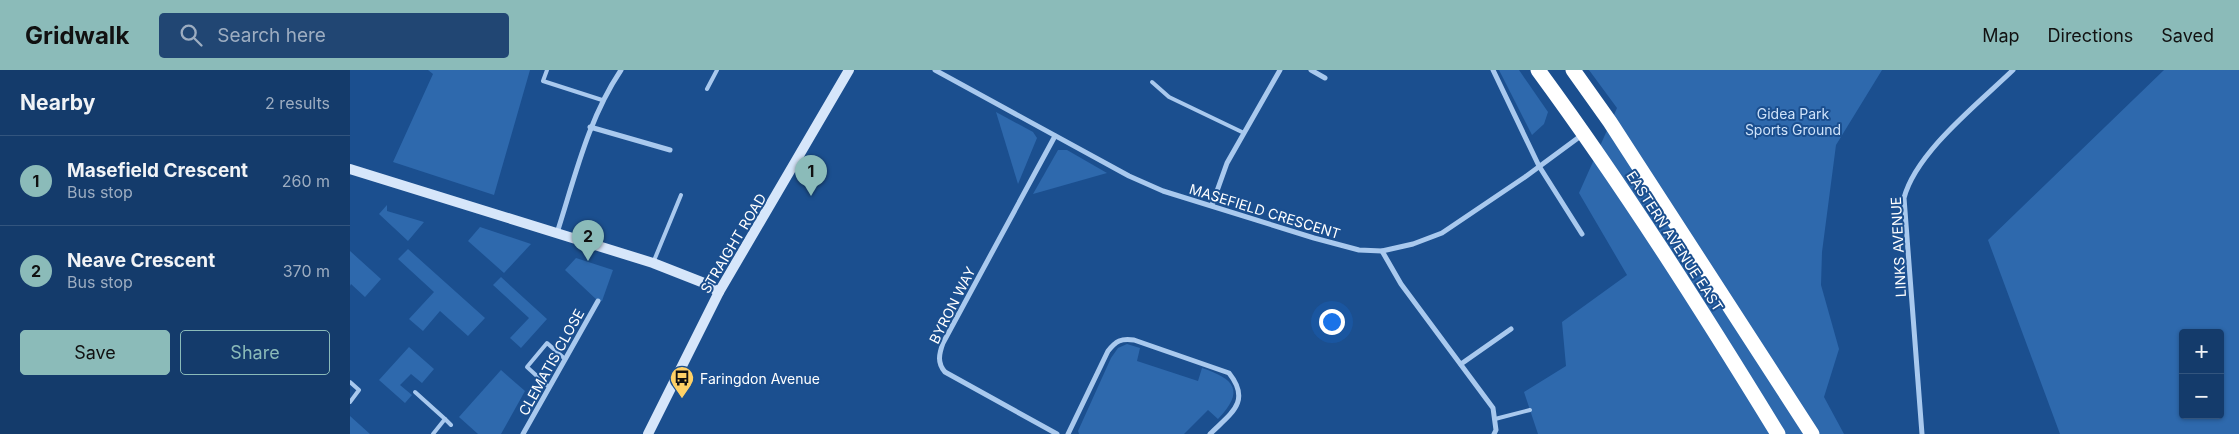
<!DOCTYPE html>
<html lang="en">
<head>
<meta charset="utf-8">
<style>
  body { margin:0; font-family:Inter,sans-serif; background:#214673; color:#f1f3f6 }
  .controls { position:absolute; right:15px; bottom:15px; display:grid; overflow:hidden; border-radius:5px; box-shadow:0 1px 4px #0004 }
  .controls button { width:45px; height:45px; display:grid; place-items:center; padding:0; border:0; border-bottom:1px solid #33557e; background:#143b6b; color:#f1f3f6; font:25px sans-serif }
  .you { position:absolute; left:981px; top:251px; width:18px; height:18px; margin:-12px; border:4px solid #fff; border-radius:50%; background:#1a73e8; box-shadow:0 0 0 8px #1a73e833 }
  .badge { display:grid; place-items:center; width:32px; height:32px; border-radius:50%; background:#8bbbb9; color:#111; font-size:16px; font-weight:700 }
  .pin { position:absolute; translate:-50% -41px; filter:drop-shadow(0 1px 2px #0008) }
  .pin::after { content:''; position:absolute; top:26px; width:18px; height:15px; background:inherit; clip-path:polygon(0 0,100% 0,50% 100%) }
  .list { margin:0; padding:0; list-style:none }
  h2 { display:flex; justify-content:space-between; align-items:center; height:65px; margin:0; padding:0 20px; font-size:21px }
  h2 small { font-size:16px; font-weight:400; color:#9dadc1 }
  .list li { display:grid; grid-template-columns:32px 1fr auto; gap:15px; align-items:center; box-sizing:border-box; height:90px; padding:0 20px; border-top:1px solid #33557e }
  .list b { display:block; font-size:19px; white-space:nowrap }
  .list p { margin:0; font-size:16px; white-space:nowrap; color:#9dadc1 }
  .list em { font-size:16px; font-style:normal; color:#9dadc1 }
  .actions { display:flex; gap:10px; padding:15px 20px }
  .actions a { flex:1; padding:11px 0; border:1px solid #8bbbb9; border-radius:5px; text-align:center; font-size:18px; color:#8bbbb9 }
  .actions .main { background:#8bbbb9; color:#111 }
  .icon { flex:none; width:28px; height:28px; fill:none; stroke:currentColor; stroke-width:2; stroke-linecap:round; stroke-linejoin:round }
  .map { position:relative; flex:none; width:1889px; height:364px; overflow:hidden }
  header { display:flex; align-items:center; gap:30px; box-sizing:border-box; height:70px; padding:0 25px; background:#8bbbb9; color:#111 }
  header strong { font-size:24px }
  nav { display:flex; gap:28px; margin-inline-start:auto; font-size:18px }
  .search { width:350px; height:45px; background:#214673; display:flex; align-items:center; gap:12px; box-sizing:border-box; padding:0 18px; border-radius:5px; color:#9dadc1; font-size:19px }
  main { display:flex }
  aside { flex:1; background:#143b6b }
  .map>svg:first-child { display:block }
</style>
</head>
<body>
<header>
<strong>Gridwalk</strong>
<div class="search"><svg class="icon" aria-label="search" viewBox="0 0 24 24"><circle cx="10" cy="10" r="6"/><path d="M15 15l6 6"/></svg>Search here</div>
<nav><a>Map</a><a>Directions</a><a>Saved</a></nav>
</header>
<main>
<aside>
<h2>Nearby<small>2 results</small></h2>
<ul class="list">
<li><span class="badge">1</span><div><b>Masefield Crescent</b><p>Bus stop</p></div><em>260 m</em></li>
<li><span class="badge">2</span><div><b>Neave Crescent</b><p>Bus stop</p></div><em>370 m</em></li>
</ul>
<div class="actions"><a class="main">Save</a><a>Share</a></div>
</aside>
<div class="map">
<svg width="1889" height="364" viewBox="0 0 1889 364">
  <rect width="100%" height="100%" fill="#1b4f8f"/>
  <g fill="#2e69ad" fill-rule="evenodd">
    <path d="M 78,0 L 180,0 L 144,125 L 43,92 L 83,4 Z"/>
    <path d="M 1149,0 L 1169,0 L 1198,42 L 1194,54 L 1182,65 Z"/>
    <path d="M 1239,0 L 1532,0 L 1486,75 L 1472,182 L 1471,215 L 1489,279 L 1474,327 L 1494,364 L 1188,364 L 1174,322 L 1216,296 L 1212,252 L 1277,205 L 1229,123 L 1267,38 Z"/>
    <path d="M 1814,0 L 1889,0 L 1889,364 L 1710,364 L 1638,170 ZM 1833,263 L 1870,263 L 1870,345 L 1833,345 Z"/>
    <path d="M 646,42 L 683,62 L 687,68 L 668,114 Z"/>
    <path d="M 708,80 L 717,80 L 757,103 L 683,124 Z"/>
    <path d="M 37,135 L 37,141 L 74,152 L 58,171 L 29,144 Z"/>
    <path d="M 130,157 L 181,174 L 154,203 L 118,171 Z"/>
    <path d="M 58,179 L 135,248 L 118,266 L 90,241 L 73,261 L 59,249 L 84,222 L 48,189 Z"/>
    <path d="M 0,181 L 31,209 L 15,227 L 1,214 L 0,216 Z"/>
    <path d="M 226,188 L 263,200 L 252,231 L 248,231 L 215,200 Z"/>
    <path d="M 151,207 L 197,249 L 171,278 L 160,268 L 179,248 L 143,215 Z"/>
    <path d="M 777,274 L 790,278 L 787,291 L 848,311 L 852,298 C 885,309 895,321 868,349 L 858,340 L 834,364 L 729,364 L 728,361 L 761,288 L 768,278 Z"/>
    <path d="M 59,277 L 84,299 L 72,313 L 61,304 L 50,315 L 62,325 L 55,333 L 29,310 Z"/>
    <path d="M 151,300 L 175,321 L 151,364 L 128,364 L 109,347 Z"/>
    <path d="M 0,346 L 20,364 L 0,364 Z"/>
  </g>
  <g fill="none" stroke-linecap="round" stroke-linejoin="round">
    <g stroke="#a9c9ee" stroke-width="4">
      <path d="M 197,0 L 193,11 L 252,30"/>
      <path d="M 802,12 L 819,27 L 894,63"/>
      <path d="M 357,19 L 367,0"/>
      <path d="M 303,193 L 331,125"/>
      <path d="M 0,312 L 9,320 L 0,332"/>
      <path d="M 199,317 L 177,297 L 197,273 L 215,289"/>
      <path d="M 65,322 L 95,349"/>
      <path d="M 1145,349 L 1180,340"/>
      <path d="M 83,364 L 95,349 L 101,355"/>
    </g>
    <g stroke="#a9c9ee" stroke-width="5">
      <path d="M 585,0 L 779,106 L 813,121 L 964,168 L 1009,180 L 1032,181 L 1063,174 L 1092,163 L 1175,107 L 1232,65"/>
      <path d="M 961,0 L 975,8"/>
      <path d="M 1143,0 L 1189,96 L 1232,164"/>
      <path d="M 240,57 L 320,80"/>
      <path d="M 705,66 L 593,273 C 589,284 587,293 595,302 L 707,364"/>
      <path d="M 862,135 L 877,93 L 930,0"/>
      <path d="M 207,163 C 225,107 238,49 271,0"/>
      <path d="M 1032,181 L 1051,214 L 1143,338 L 1146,360 L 1144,364"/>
      <path d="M 1111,294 L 1161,259"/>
      <path d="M 173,364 L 248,231"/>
      <path d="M 718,364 L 758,281 C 766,271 771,268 784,270 L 879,303 C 902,332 880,344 860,364"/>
      <path d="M 1572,364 L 1554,128 C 1566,82 1629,33 1663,0"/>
    </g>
    <g stroke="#d6e6fa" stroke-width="10">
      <path d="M 0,99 L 303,193 L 354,213 L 369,222"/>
      <path d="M 298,364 L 369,222 L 499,0"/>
    </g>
    <g stroke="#fff" stroke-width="15">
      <path d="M 1188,0 C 1274,117 1352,240 1428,364"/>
      <path d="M 1223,0 L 1260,52 L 1462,364"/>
    </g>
  </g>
  <defs>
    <g id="bus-pin" transform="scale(1.25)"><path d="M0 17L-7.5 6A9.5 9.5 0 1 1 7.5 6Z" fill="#ffd166" stroke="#1b4f8f"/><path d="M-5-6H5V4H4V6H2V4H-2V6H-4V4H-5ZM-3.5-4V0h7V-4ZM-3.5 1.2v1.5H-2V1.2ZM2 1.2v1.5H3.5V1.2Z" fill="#111"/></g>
  </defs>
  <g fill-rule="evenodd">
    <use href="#bus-pin" x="332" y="308"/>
  </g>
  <g text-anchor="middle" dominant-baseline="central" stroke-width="4" stroke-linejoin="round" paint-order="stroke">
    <g font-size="14" fill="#cfe3fa" stroke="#1b4f8f">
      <text x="1443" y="43">Gidea Park<tspan x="1443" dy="16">Sports Ground</tspan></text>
    </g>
    <g font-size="14" fill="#fff" stroke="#1b4f8f">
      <text transform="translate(915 141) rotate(17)">MASEFIELD CRESCENT</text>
      <text transform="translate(1325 171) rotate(57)">EASTERN AVENUE EAST</text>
      <text transform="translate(383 173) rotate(-59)">STRAIGHT ROAD</text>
      <text transform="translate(1548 177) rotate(-93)">LINKS AVENUE</text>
      <text transform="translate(602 235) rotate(-63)">BYRON WAY</text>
      <text transform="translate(201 292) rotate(-61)">CLEMATIS CLOSE</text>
    </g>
    <g font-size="14" fill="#fff" stroke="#1b4f8f" text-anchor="start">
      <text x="350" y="308">Faringdon Avenue</text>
    </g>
  </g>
</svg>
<div class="controls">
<button>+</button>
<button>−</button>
</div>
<div class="you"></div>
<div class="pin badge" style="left:461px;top:126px">1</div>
<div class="pin badge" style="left:238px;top:191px">2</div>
</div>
</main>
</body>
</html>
